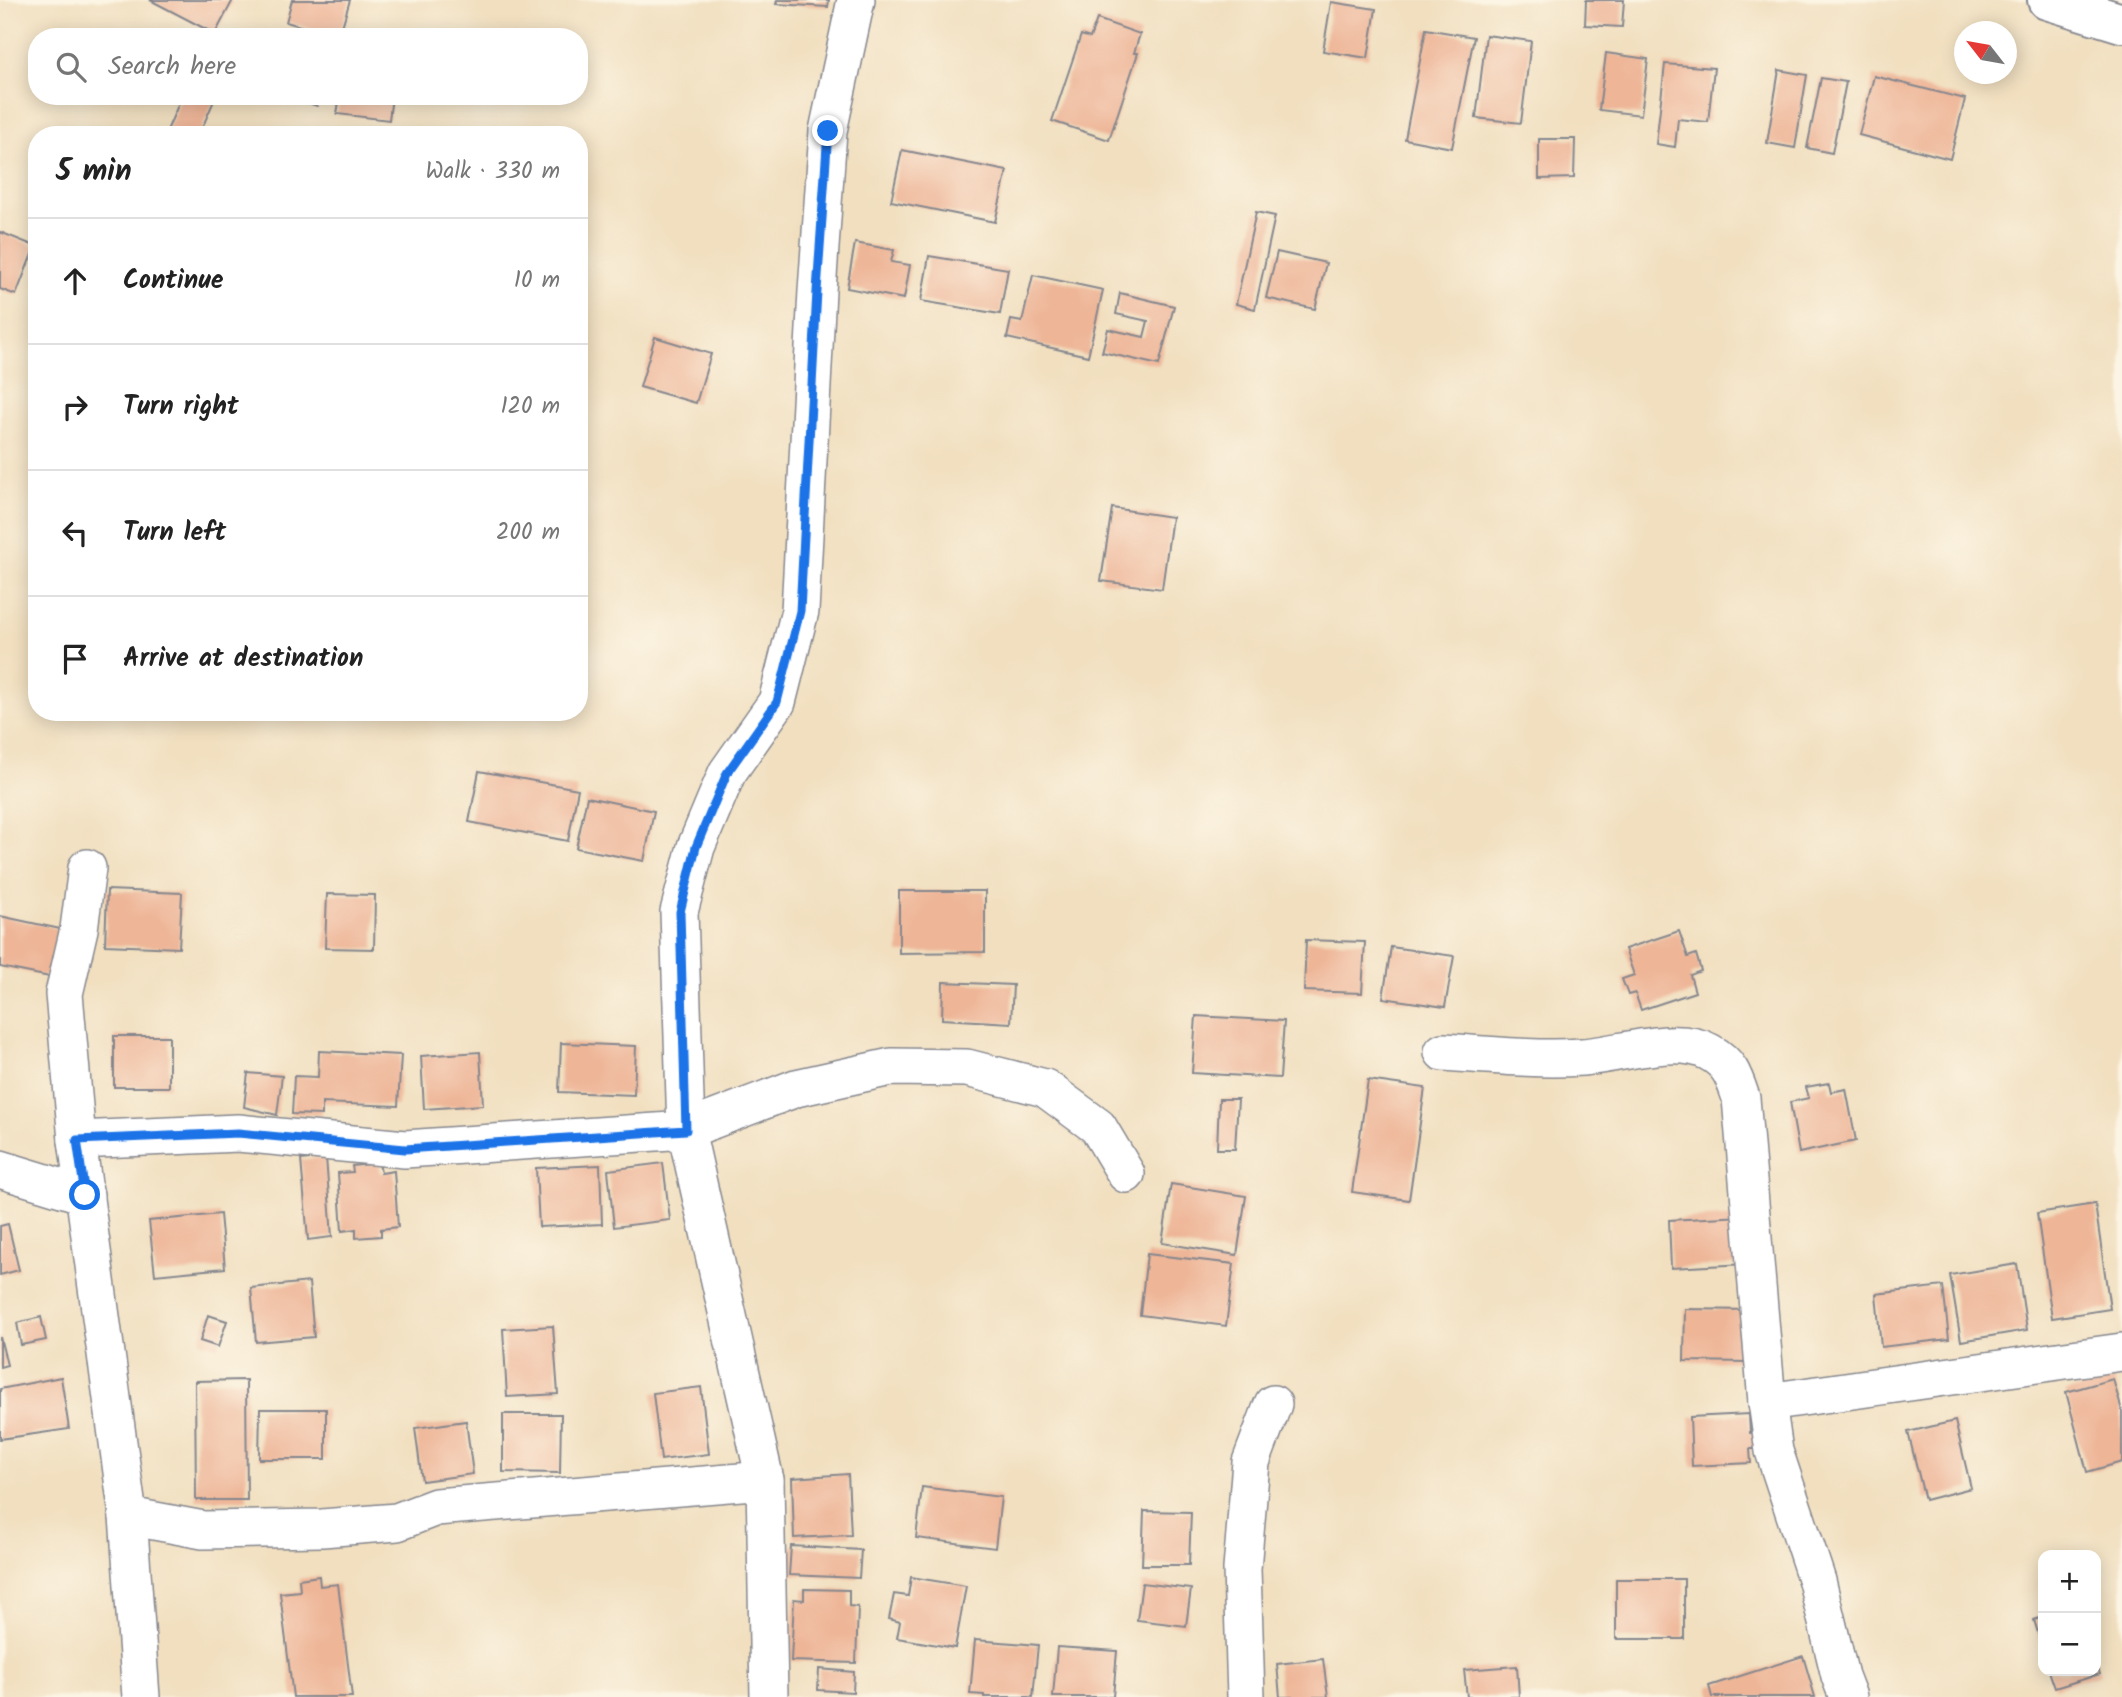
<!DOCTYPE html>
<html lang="en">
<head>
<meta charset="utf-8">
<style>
  body { margin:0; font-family:Kalam,sans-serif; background:#f2f2f2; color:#222 }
  .controls { position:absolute; right:21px; bottom:21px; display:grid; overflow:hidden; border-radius:14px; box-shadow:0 4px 18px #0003 }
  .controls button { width:63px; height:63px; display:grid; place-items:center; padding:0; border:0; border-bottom:2px solid #e0e0e0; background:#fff; color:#222; font:35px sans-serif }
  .compass { position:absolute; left:1954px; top:21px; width:63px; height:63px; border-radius:50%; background:#fff; box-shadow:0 4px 18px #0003; rotate:301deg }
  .stop { position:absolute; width:21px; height:21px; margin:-16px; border:5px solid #1a73e8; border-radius:50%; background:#fff }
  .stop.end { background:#1a73e8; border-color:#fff; box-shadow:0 2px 7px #0008 }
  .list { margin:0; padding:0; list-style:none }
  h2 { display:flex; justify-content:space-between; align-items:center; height:91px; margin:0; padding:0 28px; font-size:30px }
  h2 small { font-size:23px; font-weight:400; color:#767676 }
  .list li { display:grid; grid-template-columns:46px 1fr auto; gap:21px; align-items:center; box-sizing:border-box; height:126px; padding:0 28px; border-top:2px solid #e0e0e0 }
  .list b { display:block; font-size:26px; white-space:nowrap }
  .list em { font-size:23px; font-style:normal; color:#767676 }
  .icon { flex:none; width:38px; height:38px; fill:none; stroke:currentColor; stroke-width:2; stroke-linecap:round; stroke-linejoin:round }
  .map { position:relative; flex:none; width:2122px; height:1697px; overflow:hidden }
  .search { position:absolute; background:#fff; box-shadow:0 4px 18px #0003; left:28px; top:28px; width:560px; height:77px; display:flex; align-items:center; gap:18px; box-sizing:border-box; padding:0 24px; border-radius:28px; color:#767676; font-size:26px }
  .panel { position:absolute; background:#fff; box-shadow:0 4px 18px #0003; left:28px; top:126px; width:560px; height:595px; border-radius:28px }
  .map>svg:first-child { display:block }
</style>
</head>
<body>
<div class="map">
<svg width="2122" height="1697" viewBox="0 0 2122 1697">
  <rect width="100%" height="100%" fill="#fcf5e5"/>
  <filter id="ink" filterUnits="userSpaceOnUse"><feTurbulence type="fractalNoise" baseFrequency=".0143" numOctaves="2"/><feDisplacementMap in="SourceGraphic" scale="14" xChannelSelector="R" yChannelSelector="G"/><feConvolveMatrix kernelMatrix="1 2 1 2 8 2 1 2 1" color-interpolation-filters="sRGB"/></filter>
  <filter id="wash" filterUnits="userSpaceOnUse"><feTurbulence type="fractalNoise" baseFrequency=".00686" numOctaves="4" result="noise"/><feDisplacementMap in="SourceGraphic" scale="28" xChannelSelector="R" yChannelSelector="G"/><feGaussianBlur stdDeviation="1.57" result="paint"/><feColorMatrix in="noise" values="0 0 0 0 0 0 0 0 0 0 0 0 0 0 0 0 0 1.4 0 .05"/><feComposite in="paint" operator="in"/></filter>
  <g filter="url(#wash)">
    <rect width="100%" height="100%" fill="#f1dfbf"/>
    <g id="blocks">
      <g fill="#eeb597">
        <path d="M 150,0 L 233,0 L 215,34 Z"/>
        <path d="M 292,0 L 350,0 L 339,37 L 286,22 Z"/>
        <path d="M 777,0 L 829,0 L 828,7 L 776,4 Z"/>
        <path d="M 1586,0 L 1624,0 L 1622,27 L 1585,25 Z"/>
        <path d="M 1331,2 L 1376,9 L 1368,58 L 1323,51 Z"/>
        <path d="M 1097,19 L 1140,34 L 1134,53 L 1138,53 L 1109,140 L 1052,121 L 1081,35 L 1090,38 Z"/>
        <path d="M 1426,29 L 1474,37 L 1452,148 L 1405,139 Z"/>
        <path d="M 1486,35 L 1531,41 L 1521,123 L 1476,118 Z"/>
        <path d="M 1606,53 L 1648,59 L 1641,115 L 1599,110 Z"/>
        <path d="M 1665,64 L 1714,68 L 1708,122 L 1678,119 L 1675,147 L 1656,144 Z"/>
        <path d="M 1779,70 L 1807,75 L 1795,148 L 1767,143 Z"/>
        <path d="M 1874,76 L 1965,99 L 1950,159 L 1859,135 Z"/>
        <path d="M 1821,78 L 1846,82 L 1832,153 L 1807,148 Z"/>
        <path d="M 182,96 L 216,96 L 199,135 L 165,135 Z"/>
        <path d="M 288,96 L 320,96 L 317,106 Z"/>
        <path d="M 340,96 L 392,96 L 389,120 L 337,114 Z"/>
        <path d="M 1539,139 L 1575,139 L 1574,178 L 1539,179 Z"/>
        <path d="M 902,150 L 1007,171 L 995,222 L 891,201 Z"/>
        <path d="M 1256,212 L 1275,216 L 1255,309 L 1236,304 Z"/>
        <path d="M 0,232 L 35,246 L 16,295 L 0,289 Z"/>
        <path d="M 855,243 L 894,250 L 891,262 L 910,265 L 904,299 L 847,288 Z"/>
        <path d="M 1277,252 L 1326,263 L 1315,309 L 1266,298 Z"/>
        <path d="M 929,256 L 1008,269 L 1000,314 L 921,301 Z"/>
        <path d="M 1033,275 L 1103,290 L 1088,356 L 1007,338 L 1011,320 L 1022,322 Z"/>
        <path d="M 1120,293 L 1174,306 L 1159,365 L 1102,352 L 1108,329 L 1144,337 L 1148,321 L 1116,314 Z"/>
        <path d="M 655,337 L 711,354 L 696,403 L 640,387 Z"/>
        <path d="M 1112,508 L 1172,517 L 1162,589 L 1101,581 Z"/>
        <path d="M 479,771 L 578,789 L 568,841 L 469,822 Z"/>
        <path d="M 587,797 L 654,811 L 644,861 L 576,848 Z"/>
        <path d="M 107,890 L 182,893 L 179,948 L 105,945 Z"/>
        <path d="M 899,891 L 985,891 L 985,952 L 899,953 Z"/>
        <path d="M 327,894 L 375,895 L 374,949 L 325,948 Z"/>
        <path d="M 0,916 L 65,930 L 55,978 L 0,967 Z"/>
        <path d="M 1679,931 L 1688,957 L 1696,954 L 1701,971 L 1690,975 L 1695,992 L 1641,1010 L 1635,993 L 1628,995 L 1622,979 L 1634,975 L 1625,949 Z"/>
        <path d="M 1306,940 L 1365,942 L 1362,993 L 1304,991 Z"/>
        <path d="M 1391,947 L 1454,956 L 1445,1007 L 1383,998 Z"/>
        <path d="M 943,982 L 1013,985 L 1011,1023 L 942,1019 Z"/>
        <path d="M 1196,1016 L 1284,1021 L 1280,1078 L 1192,1073 Z"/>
        <rect x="114" y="1036" width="55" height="51"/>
        <path d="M 561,1043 L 636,1046 L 634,1095 L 559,1092 Z"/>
        <path d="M 319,1051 L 401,1055 L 398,1106 L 322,1103 L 322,1115 L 292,1114 L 294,1076 L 318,1077 Z"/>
        <path d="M 480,1052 L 483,1105 L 424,1109 L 421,1056 Z"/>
        <path d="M 248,1073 L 282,1076 L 277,1115 L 244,1107 Z"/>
        <path d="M 1368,1080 L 1425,1088 L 1409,1200 L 1352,1192 Z"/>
        <path d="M 1829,1083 L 1831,1092 L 1846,1089 L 1856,1141 L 1799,1153 L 1790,1102 L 1809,1098 L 1806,1087 Z"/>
        <path d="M 1219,1099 L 1238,1099 L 1235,1149 L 1217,1149 Z"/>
        <path d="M 326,1157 L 332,1237 L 308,1240 L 301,1160 Z"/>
        <path d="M 379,1163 L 381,1173 L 394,1171 L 398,1227 L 381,1229 L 381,1236 L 356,1238 L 356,1229 L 342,1231 L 338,1173 L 353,1172 L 352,1166 Z"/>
        <path d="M 663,1163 L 670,1220 L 614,1227 L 608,1170 Z"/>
        <path d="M 600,1165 L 602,1224 L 539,1227 L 536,1168 Z"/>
        <path d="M 1171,1184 L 1246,1196 L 1237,1255 L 1162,1243 Z"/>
        <path d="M 2095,1204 L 2110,1309 L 2052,1318 L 2037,1213 Z"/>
        <path d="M 220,1214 L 225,1268 L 155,1275 L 149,1221 Z"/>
        <path d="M 1743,1216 L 1746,1264 L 1671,1268 L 1669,1220 Z"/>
        <path d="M 8,1224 L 19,1270 L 0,1275 L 0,1226 Z"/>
        <path d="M 1147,1254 L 1234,1264 L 1226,1326 L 1140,1315 Z"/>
        <path d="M 2017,1264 L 2027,1330 L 1961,1341 L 1950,1275 Z"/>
        <path d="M 309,1282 L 314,1337 L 256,1342 L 251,1288 Z"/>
        <path d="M 1943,1286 L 1949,1339 L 1881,1347 L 1876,1294 Z"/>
        <path d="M 1685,1309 L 1751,1310 L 1749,1362 L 1684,1361 Z"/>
        <path d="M 208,1315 L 227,1321 L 218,1347 L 200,1341 Z"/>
        <path d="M 41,1317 L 46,1340 L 21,1345 L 17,1323 Z"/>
        <path d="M 553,1326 L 558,1394 L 507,1397 L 503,1329 Z"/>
        <path d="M 0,1337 L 7,1365 L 0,1367 Z"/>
        <path d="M 61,1377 L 69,1429 L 0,1439 L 0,1389 Z"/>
        <path d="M 2113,1379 L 2122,1411 L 2122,1462 L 2087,1472 L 2066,1392 Z"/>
        <path d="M 246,1380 L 247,1500 L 196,1500 L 195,1381 Z"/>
        <path d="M 701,1387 L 709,1454 L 661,1460 L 653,1393 Z"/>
        <path d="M 260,1409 L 326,1409 L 326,1459 L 259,1459 Z"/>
        <path d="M 503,1414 L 561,1414 L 560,1473 L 503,1472 Z"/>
        <path d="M 1749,1414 L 1750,1433 L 1759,1432 L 1760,1449 L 1750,1449 L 1751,1463 L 1692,1466 L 1690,1417 Z"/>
        <path d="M 466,1421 L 473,1474 L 422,1481 L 415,1428 Z"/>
        <path d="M 1955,1421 L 1971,1488 L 1925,1500 L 1908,1432 Z"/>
        <path d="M 848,1474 L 851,1535 L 794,1538 L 792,1478 Z"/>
        <path d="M 922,1487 L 1001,1497 L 995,1548 L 916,1538 Z"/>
        <path d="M 1144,1511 L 1191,1512 L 1189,1565 L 1142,1565 Z"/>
        <path d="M 791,1546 L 861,1550 L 859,1578 L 789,1575 Z"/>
        <path d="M 319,1576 L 320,1586 L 338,1584 L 352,1697 L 293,1697 L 280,1593 L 300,1591 L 299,1579 Z"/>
        <path d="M 911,1577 L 966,1586 L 955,1648 L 897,1638 L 900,1622 L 889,1619 L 894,1594 L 908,1596 Z"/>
        <rect x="1616" y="1579" width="68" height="60"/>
        <path d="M 1142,1583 L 1191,1589 L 1186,1626 L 1137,1620 Z"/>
        <path d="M 804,1589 L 849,1590 L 849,1606 L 858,1607 L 856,1663 L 791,1661 L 794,1599 L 804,1600 Z"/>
        <path d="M 2043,1617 L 2043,1649 L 2034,1620 Z"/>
        <path d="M 975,1640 L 1038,1645 L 1033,1697 L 984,1697 L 984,1695 L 970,1694 Z"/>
        <path d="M 1057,1647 L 1117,1651 L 1113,1697 L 1053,1697 Z"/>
        <path d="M 1803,1656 L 1815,1697 L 1712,1697 L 1709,1686 Z"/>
        <path d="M 1323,1659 L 1328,1697 L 1280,1697 L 1277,1664 Z"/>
        <path d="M 2096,1662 L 2100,1674 L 2055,1688 L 2049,1671 L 2096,1671 Z"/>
        <path d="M 1517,1666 L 1519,1697 L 1467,1697 L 1464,1670 Z"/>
        <path d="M 819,1669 L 854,1672 L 853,1692 L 818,1690 Z"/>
      </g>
    </g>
  </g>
  <g filter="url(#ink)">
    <use href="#blocks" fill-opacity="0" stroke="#86878e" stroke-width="2"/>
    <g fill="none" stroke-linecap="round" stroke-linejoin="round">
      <g stroke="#86878e" stroke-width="40">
        <g id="street">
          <path d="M 87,868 L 79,929 L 64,994 L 77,1140 L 128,1516 L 141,1697"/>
          <path d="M 1443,1052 C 1489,1055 1537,1060 1582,1057 C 1618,1055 1676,1034 1709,1052 C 1730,1063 1734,1077 1741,1098 L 1767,1402 L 1774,1451 L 1817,1581 L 1840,1676 L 1848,1697"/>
          <path d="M 77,1140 L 238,1133 L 405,1149 L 686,1130 L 796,1088 L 891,1067 L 967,1068 L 1045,1088 L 1098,1127 L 1126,1174"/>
          <path d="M 0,1169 L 85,1195"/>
          <path d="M 1767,1402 L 2122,1352"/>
          <path d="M 128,1516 L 203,1530 L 322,1528 L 397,1522 L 436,1507 L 765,1480"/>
          <path d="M 769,1697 L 765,1480 L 686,1130 L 679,912 L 696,847 L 727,773 L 777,702 L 800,611 L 817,291 L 828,131 L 856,0"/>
          <path d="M 1246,1697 L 1242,1569 L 1251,1462 L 1273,1404"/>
        </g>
      </g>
      <g stroke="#86878e" stroke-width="42">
        <path id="highway" d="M 2047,0 L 2122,23"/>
      </g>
      <use href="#street" stroke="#fff" stroke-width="37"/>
      <use href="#highway" stroke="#fff" stroke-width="38"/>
    </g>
  </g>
  <g fill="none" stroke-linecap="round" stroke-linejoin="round" filter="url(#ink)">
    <path stroke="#1a73e8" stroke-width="9" d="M 85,1195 L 77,1140 L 238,1133 L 405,1149 L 686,1130 L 680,912 L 696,847 L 727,773 L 777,702 L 800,611 L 817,291 L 828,131"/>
  </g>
</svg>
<div class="controls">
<button>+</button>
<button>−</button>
</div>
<svg class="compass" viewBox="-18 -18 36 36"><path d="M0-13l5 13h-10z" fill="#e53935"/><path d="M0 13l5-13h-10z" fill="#767676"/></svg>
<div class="stop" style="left:85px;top:1195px"></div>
<div class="stop end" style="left:828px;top:131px"></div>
<div class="search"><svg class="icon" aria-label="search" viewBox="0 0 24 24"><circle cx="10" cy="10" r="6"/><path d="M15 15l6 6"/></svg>Search here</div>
<section class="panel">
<h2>5 min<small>Walk · 330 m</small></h2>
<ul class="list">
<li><svg class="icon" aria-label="ahead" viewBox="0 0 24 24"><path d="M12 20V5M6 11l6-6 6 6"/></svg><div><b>Continue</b></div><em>10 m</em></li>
<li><svg class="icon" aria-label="right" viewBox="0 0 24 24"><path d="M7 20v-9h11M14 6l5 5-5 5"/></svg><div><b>Turn right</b></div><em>120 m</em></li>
<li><svg class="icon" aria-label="left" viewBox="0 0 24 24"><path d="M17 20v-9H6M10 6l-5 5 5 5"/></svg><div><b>Turn left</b></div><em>200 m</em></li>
<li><svg class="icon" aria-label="arrive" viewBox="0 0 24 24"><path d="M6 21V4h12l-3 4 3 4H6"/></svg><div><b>Arrive at destination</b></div></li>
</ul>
</section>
</div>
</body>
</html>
